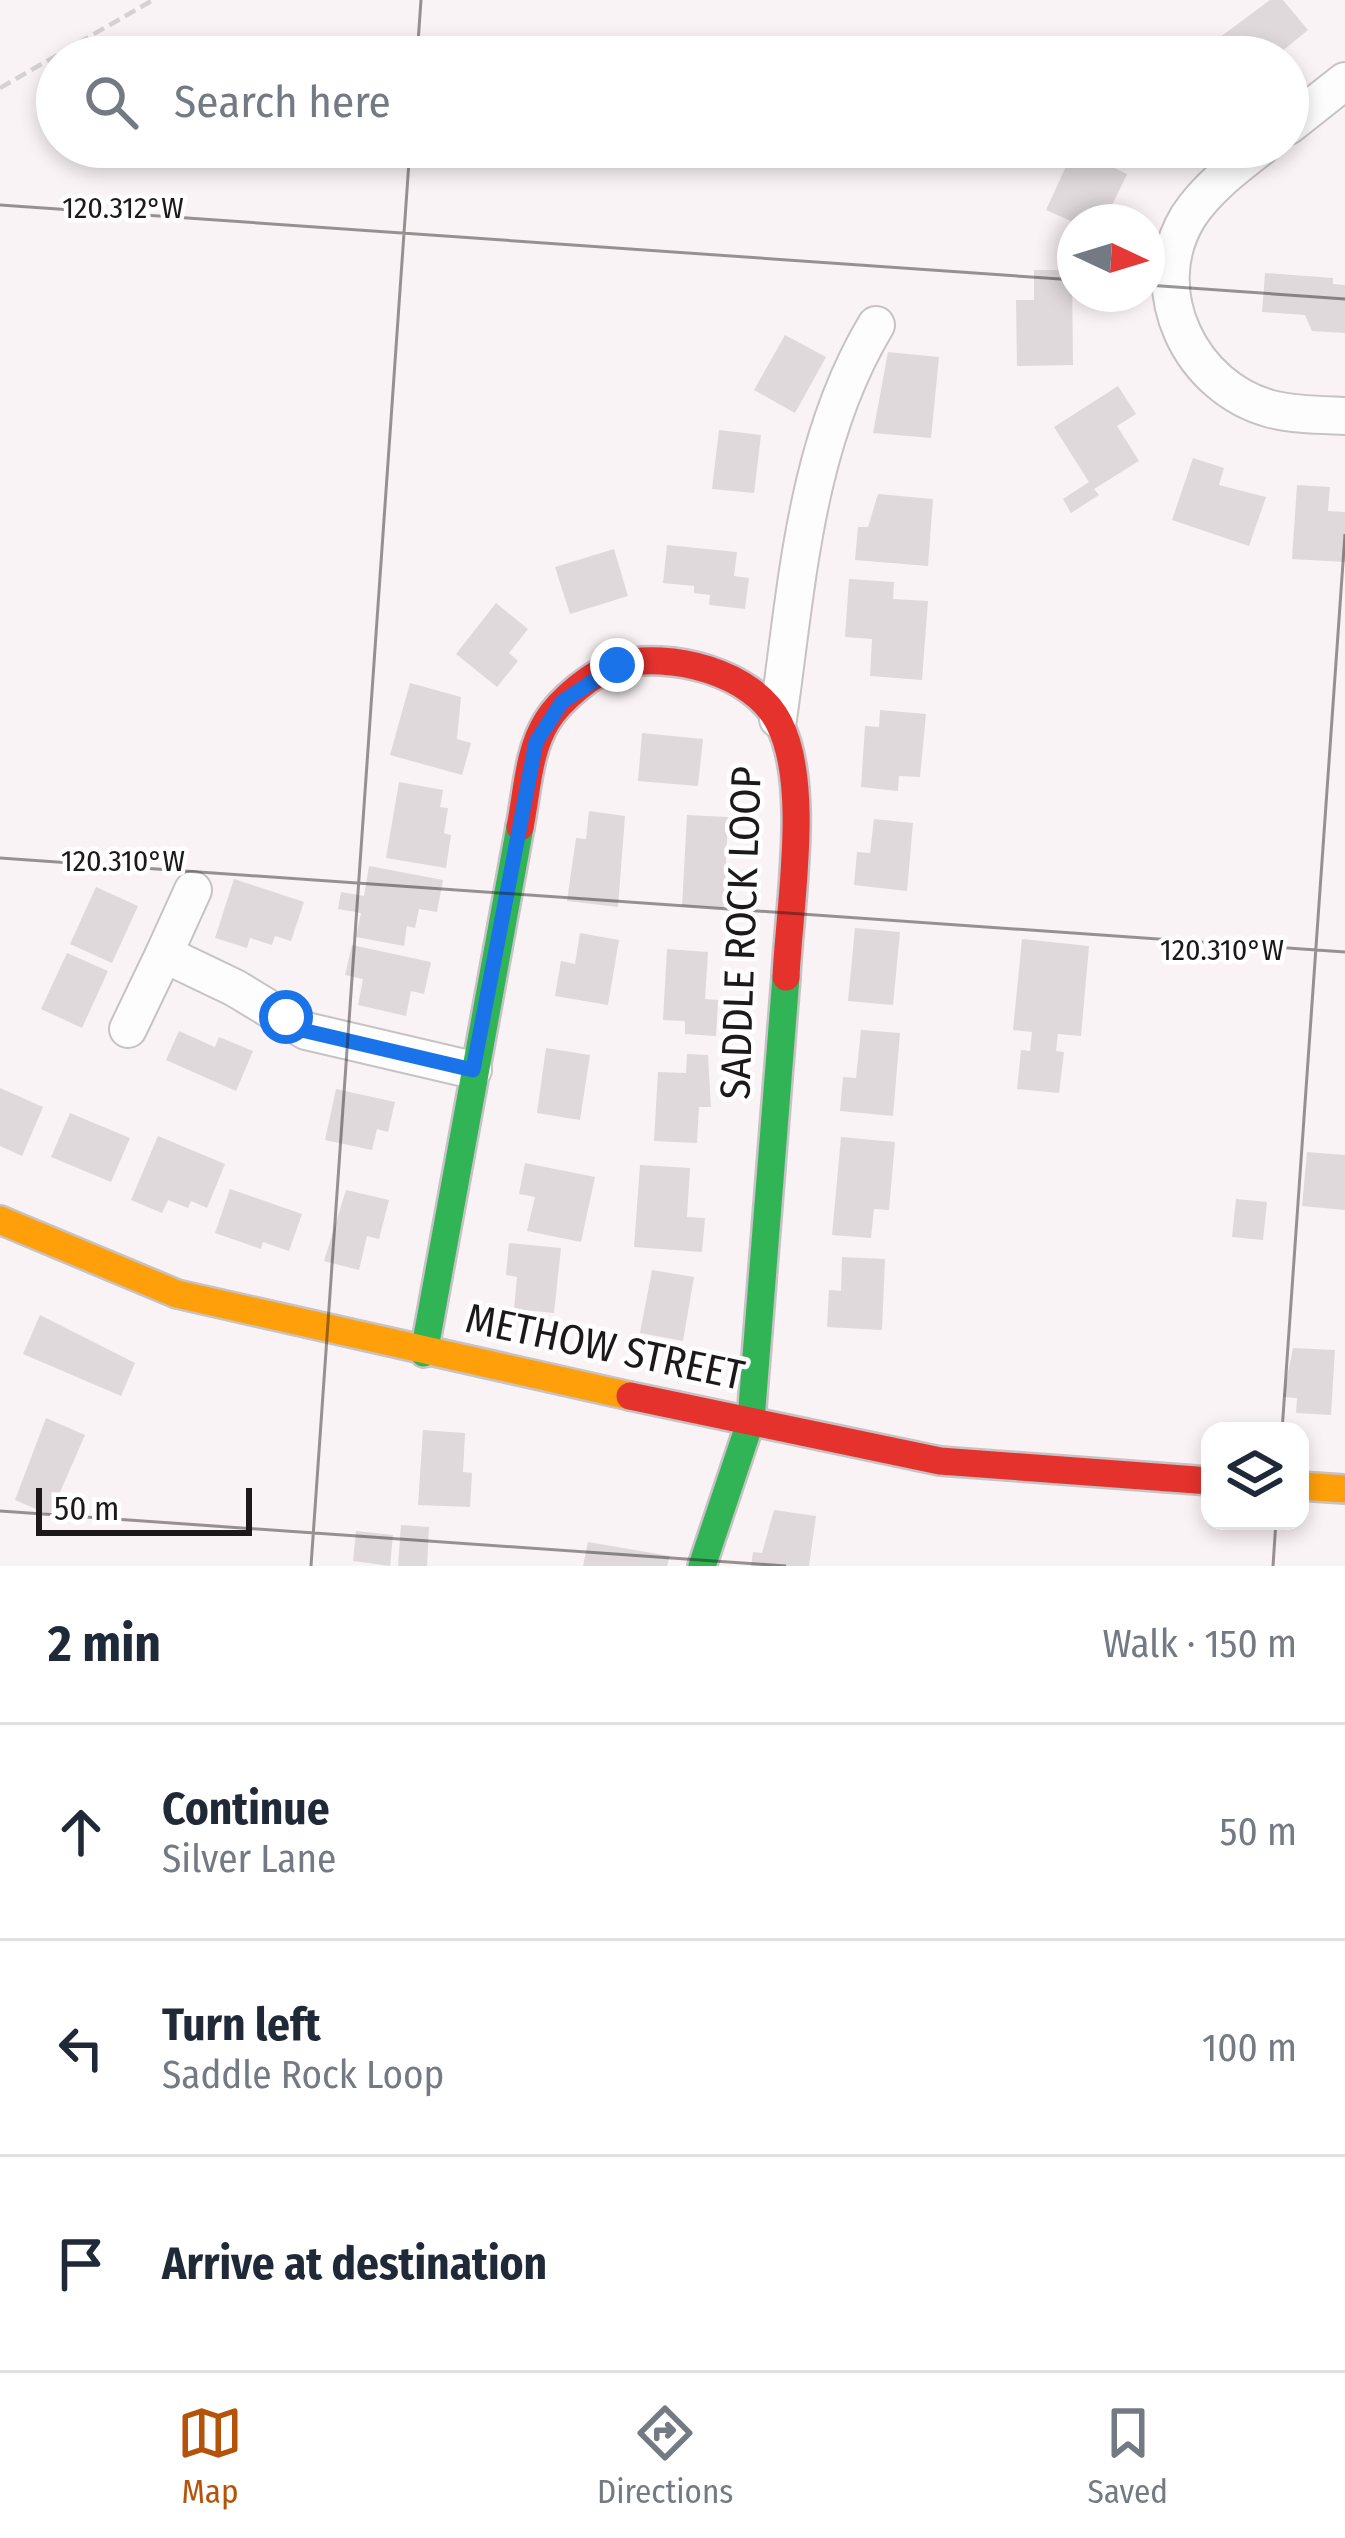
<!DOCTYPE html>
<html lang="en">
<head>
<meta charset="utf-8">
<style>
  body { margin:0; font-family:"Fira Sans Condensed",sans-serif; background:#f2f2f3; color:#1f2937 }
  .controls { position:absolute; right:36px; bottom:36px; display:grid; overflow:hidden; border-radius:24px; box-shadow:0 6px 18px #0003 }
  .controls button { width:108px; height:108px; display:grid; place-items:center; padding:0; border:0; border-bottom:3px solid #e0e1e3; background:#fff; color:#1f2937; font:60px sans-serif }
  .compass { position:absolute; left:1057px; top:204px; width:108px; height:108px; border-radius:50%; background:#fff; box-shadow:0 6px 18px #0003; rotate:94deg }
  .scale { position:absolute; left:36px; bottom:30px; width:216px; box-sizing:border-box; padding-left:12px; border:6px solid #1d1819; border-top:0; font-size:33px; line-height:42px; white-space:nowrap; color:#1d1819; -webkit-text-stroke:9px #fff; paint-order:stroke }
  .stop { position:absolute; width:36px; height:36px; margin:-27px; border:9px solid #1a73e8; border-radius:50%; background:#fff }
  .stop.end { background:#1a73e8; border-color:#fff; box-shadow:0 3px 12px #0008 }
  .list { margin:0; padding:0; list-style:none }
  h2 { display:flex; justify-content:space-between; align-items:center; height:156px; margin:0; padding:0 48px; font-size:51px }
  h2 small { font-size:39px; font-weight:400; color:#747a83 }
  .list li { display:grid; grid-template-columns:78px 1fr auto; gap:36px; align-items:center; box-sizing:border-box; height:216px; padding:0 48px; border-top:3px solid #e0e1e3 }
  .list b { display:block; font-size:45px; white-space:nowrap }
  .list p { margin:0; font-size:39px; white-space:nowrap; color:#747a83 }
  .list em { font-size:39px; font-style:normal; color:#747a83 }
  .icon { flex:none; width:66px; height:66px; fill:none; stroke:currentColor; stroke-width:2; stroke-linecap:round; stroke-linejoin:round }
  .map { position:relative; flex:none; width:1345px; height:1566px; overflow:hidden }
  .search { position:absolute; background:#fff; box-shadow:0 6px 18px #0003; left:36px; right:36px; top:36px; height:132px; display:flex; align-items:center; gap:30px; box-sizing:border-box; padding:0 42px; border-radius:66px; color:#747a83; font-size:45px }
  .sheet { height:804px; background:#fff }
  nav { display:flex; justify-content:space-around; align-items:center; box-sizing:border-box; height:168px; border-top:3px solid #e0e1e3; background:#fff; font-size:33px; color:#747a83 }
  nav a { display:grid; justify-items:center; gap:6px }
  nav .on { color:#b45309 }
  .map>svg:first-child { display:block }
</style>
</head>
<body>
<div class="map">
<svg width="1345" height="1566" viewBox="0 0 1345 1566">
  <rect width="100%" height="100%" fill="#faf3f5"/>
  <g fill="#dfd9db">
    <path d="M 1270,0 L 1283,0 L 1308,30 L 1275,57 L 1210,57 L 1204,49 Z"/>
    <path d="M 1074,149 L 1127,174 L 1104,222 L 1073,222 L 1046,210 Z"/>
    <path d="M 1034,270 L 1072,270 L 1073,365 L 1017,366 L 1016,300 L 1034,300 Z"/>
    <path d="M 1265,273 L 1333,278 L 1333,284 L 1345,285 L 1345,333 L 1312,331 L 1305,315 L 1262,312 Z"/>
    <path d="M 785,335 L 826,357 L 795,413 L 754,390 Z"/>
    <path d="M 888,352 L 939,357 L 931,438 L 873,433 Z"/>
    <path d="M 1118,386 L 1136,414 L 1117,426 L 1139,461 L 1094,489 L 1099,495 L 1071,513 L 1063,499 L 1089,482 L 1054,427 Z"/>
    <path d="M 719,430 L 761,435 L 754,493 L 712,489 Z"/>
    <path d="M 1193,458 L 1224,468 L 1219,485 L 1266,497 L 1249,546 L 1172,520 Z"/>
    <path d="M 1297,485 L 1330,487 L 1328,511 L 1345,512 L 1345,562 L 1292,559 Z"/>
    <path d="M 878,494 L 933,499 L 928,566 L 855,560 L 858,527 L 868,527 Z"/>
    <path d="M 667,545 L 737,552 L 734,576 L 749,578 L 745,609 L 709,605 L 710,595 L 694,593 L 694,586 L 663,583 Z"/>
    <path d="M 614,549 L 628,596 L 570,614 L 555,567 Z"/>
    <path d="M 849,579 L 894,582 L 893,599 L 928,601 L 922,680 L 870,676 L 872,639 L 845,637 Z"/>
    <path d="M 496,603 L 528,629 L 509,653 L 518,661 L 497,687 L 456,654 Z"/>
    <path d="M 410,683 L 461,697 L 457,739 L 471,743 L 462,775 L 390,755 Z"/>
    <path d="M 880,710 L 926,714 L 920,777 L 899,776 L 898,791 L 861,787 L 865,726 L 879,727 Z"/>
    <path d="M 642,733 L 703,739 L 698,786 L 638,781 Z"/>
    <path d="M 399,782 L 443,790 L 440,807 L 448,808 L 444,833 L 451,835 L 446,868 L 386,858 Z"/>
    <path d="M 589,811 L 625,816 L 618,907 L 567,901 L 576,838 L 586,839 Z"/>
    <path d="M 687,815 L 728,817 L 724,908 L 682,906 Z"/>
    <path d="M 874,819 L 913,823 L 907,891 L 854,885 L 857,852 L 870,853 Z"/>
    <path d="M 369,866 L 443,880 L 437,912 L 419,909 L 415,928 L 407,926 L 404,946 L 356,937 L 361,913 L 338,909 L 341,892 L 364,896 Z"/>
    <path d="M 234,879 L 304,902 L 291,941 L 275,936 L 272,945 L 250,938 L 247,948 L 215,938 Z"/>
    <path d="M 96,887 L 138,906 L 112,963 L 70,944 Z"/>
    <path d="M 855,928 L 900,932 L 893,1005 L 848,1001 Z"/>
    <path d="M 580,933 L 619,940 L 608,1005 L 555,996 L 561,961 L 575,964 Z"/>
    <path d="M 1022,939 L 1089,946 L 1081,1036 L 1058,1034 L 1056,1051 L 1064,1052 L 1059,1093 L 1017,1089 L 1021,1050 L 1030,1051 L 1032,1032 L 1013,1030 Z"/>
    <path d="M 352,945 L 431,962 L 424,994 L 411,991 L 406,1016 L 358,1005 L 363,979 L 345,975 Z"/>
    <path d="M 667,949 L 708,952 L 705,999 L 718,1000 L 716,1036 L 685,1034 L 685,1021 L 663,1020 Z"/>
    <path d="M 67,953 L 108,971 L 82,1028 L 41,1009 Z"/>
    <path d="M 861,1030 L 900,1033 L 893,1116 L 840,1111 L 843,1077 L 856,1078 Z"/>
    <path d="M 179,1031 L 215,1047 L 219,1037 L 253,1051 L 236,1091 L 166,1060 Z"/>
    <path d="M 546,1048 L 590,1055 L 580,1120 L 537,1113 Z"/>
    <path d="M 687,1054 L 708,1055 L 711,1107 L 699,1107 L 697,1143 L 654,1141 L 658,1072 L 686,1073 Z"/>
    <path d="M 0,1088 L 43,1107 L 22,1156 L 0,1146 Z"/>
    <path d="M 336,1089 L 395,1102 L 388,1132 L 377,1129 L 372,1150 L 325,1140 Z"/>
    <path d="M 70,1113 L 130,1138 L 111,1182 L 51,1157 Z"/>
    <path d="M 158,1136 L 225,1164 L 207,1208 L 191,1201 L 188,1208 L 168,1200 L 162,1213 L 131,1200 Z"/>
    <path d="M 841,1137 L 895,1142 L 889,1210 L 874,1209 L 871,1238 L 832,1235 Z"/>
    <path d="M 1307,1152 L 1345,1155 L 1345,1210 L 1302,1206 Z"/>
    <path d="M 525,1163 L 595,1177 L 581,1242 L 527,1231 L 535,1197 L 519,1194 Z"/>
    <path d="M 640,1165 L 690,1168 L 687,1217 L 705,1218 L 702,1252 L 634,1247 Z"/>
    <path d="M 230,1189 L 302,1214 L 289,1251 L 263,1242 L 261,1249 L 215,1233 Z"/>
    <path d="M 346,1190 L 389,1200 L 379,1239 L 367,1236 L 359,1270 L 324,1261 Z"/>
    <path d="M 1236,1199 L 1267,1202 L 1263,1240 L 1232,1237 Z"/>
    <path d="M 509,1243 L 561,1248 L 554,1313 L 514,1309 L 517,1277 L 506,1275 Z"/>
    <path d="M 842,1257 L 885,1259 L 882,1330 L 827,1327 L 829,1290 L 841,1291 Z"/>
    <path d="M 652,1270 L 694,1277 L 683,1341 L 640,1333 Z"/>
    <path d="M 40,1315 L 135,1363 L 121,1396 L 23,1354 Z"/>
    <path d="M 1293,1348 L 1335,1350 L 1331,1415 L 1296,1413 L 1297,1398 L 1283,1397 Z"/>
    <path d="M 46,1418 L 85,1435 L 50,1515 L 15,1500 Z"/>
    <path d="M 423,1430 L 465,1433 L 463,1472 L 472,1473 L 470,1507 L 418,1505 Z"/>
    <path d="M 774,1510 L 816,1516 L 809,1566 L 751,1566 L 753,1552 L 762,1553 Z"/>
    <path d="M 401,1525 L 429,1527 L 427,1566 L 398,1566 Z"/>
    <path d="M 356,1531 L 393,1535 L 390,1566 L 353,1561 Z"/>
    <path d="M 588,1542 L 670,1556 L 667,1566 L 583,1566 Z"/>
  </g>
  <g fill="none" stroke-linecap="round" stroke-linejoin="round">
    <g stroke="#c7c2c4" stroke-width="40">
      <g id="street">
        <path d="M 1288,126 L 1345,81"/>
        <path d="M 1261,147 C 1235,167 1206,189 1188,217 C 1143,291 1191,388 1271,409 C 1294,415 1321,415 1345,416"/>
        <path d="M 778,719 C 797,586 805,443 876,325"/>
        <path d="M 193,890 L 164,954 L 235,988 L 306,1031 L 473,1070"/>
        <path d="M 128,1029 L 164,954"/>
      </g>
    </g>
    <g stroke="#c7c2c4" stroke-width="32">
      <g id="fast">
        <path d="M 424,1353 L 520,827"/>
        <path d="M 702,1566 L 751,1420 L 786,977"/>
      </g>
    </g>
    <g stroke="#c7c2c4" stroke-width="32">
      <g id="slow">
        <path d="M 0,1220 L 177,1294 L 630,1396"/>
        <path d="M 1300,1486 L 1345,1489"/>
      </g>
    </g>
    <g stroke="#c7c2c4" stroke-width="32">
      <g id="jam">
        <path d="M 520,827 C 527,793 528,751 547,721 C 560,700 593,672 617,665 C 669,651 754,672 779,723 C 811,785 789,907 786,977"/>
        <path d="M 630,1396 L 940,1461 L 1210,1481"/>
      </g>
    </g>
    <path stroke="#d5d2d3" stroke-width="4.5" stroke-dasharray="12 6" stroke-linecap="butt" d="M 0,88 L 153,0"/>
    <use href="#street" stroke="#fefdfe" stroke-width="36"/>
    <use href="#fast" stroke="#30b455" stroke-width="27"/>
    <use href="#slow" stroke="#ff9f0a" stroke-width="27"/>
    <use href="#jam" stroke="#e5322d" stroke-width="27"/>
  </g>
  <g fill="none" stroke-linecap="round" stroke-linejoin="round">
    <path stroke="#1a73e8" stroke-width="15" d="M 286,1017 L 306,1031 L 473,1070 L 536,742 L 562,702 L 617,665"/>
  </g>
  <path fill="none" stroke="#1d1819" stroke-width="3" stroke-opacity="0.45" d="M 417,57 L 421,0M 0,205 L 1075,280M 1147,285 L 1345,299M 0,858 L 1345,952M 1282,1431 L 1345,534M 0,1511 L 786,1566M 311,1566 L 410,147M 1273,1566 L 1276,1521"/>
  <g text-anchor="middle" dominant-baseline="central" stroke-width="9" stroke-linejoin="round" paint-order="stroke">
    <g font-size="42" fill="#1d1819" stroke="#fff">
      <text transform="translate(741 933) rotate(-88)">SADDLE ROCK LOOP</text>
      <text transform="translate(605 1347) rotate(12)">METHOW STREET</text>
    </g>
  </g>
  <g font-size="30" text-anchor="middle" fill="#1d1819" stroke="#fff" stroke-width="9" stroke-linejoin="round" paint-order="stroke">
    <text x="123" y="218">120.312°W</text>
    <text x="123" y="871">120.310°W</text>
    <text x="1222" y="960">120.310°W</text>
  </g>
</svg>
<div class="controls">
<button><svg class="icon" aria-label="layers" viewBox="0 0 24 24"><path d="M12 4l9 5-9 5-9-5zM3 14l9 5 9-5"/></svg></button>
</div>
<svg class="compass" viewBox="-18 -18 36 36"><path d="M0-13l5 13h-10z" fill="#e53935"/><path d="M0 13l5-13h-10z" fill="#747a83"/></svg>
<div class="scale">50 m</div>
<div class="stop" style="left:286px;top:1017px"></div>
<div class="stop end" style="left:617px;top:665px"></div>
<div class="search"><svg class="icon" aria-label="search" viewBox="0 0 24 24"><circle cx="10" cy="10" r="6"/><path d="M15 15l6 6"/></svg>Search here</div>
</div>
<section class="sheet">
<h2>2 min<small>Walk · 150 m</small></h2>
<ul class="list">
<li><svg class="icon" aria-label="ahead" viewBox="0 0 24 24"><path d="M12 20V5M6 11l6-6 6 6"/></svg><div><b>Continue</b><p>Silver Lane</p></div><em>50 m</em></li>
<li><svg class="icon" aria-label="left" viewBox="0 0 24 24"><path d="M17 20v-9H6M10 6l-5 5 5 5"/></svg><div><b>Turn left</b><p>Saddle Rock Loop</p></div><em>100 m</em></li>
<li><svg class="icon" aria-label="arrive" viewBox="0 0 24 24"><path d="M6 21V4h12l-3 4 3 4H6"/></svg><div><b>Arrive at destination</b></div></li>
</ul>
</section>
<nav>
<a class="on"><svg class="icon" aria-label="map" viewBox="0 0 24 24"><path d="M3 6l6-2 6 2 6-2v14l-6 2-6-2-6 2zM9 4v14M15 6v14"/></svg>Map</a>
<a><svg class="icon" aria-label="directions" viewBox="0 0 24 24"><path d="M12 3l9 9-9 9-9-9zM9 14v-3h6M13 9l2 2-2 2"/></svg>Directions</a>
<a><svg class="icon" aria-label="saved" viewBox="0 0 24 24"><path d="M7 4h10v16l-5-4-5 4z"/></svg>Saved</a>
</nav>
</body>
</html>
